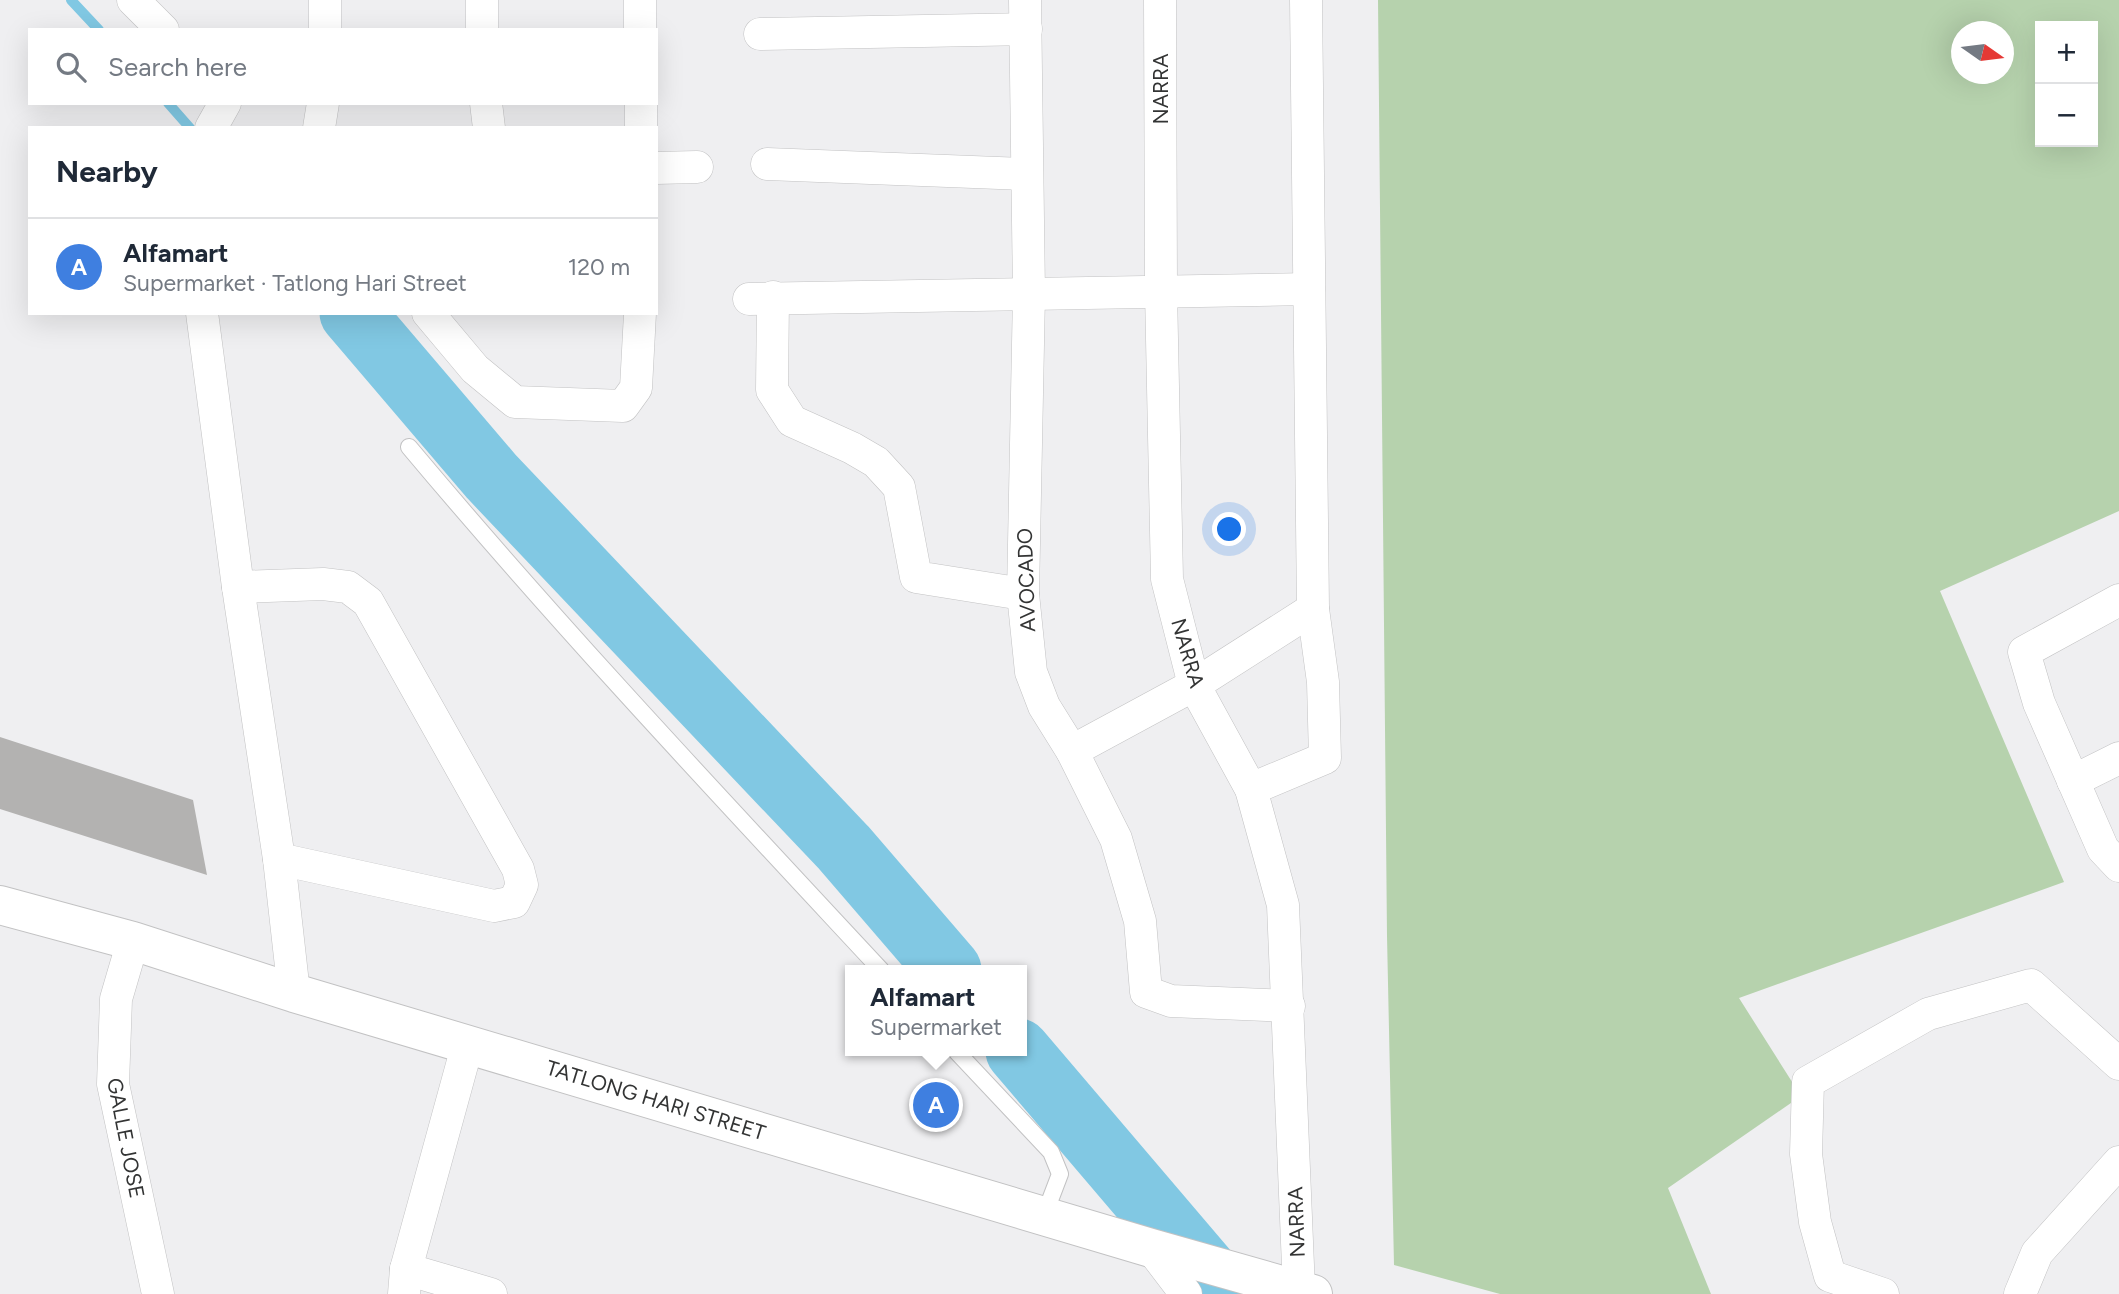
<!DOCTYPE html>
<html lang="en">
<head>
<meta charset="utf-8">
<style>
  body { margin:0; font-family:Figtree,sans-serif; background:#f6f6f7; color:#1f2937 }
  .controls { position:absolute; right:21px; top:21px; display:grid; overflow:hidden; border-radius:0px; box-shadow:0 7px 28px #0002 }
  .controls button { width:63px; height:63px; display:grid; place-items:center; padding:0; border:0; border-bottom:2px solid #e0e1e3; background:#fff; color:#1f2937; font:35px sans-serif }
  .compass { position:absolute; left:1951px; top:21px; width:63px; height:63px; border-radius:50%; background:#fff; box-shadow:0 7px 28px #0002; rotate:104deg }
  .you { position:absolute; left:1230px; top:530px; width:24px; height:24px; margin:-18px; border:5px solid #fff; border-radius:50%; background:#1a73e8; box-shadow:0 0 0 10px #1a73e833 }
  .badge { display:grid; place-items:center; width:46px; height:46px; border-radius:50%; background:#0b8043; color:#fff; font-size:23px; font-weight:700 }
  .pin { position:absolute; translate:-50% -50%; border:4px solid #fff; box-shadow:0 2px 7px #0006 }
  .popup { position:absolute; left:845px; top:965px; width:182px; height:91px; box-sizing:border-box; display:grid; place-content:center; border-radius:0px; background:#fff; filter:drop-shadow(0 2px 5px #0005); font-size:23px; white-space:nowrap; color:#747a83 }
  .popup b { font-size:26px; color:#1f2937 }
  .popup::after { content:''; position:absolute; left:50%; top:100%; margin-left:-14px; border:14px solid transparent; border-top-color:#fff }
  .list { margin:0; padding:0; list-style:none }
  h2 { display:flex; justify-content:space-between; align-items:center; height:91px; margin:0; padding:0 28px; font-size:30px }
  h2 small { font-size:23px; font-weight:400; color:#747a83 }
  .list li { display:grid; grid-template-columns:46px 1fr auto; gap:21px; align-items:center; box-sizing:border-box; height:98px; padding:0 28px; border-top:2px solid #e0e1e3 }
  .list b { display:block; font-size:26px; white-space:nowrap }
  .list p { margin:0; font-size:23px; white-space:nowrap; color:#747a83 }
  .list em { font-size:23px; font-style:normal; color:#747a83 }
  .icon { flex:none; width:38px; height:38px; fill:none; stroke:currentColor; stroke-width:2; stroke-linecap:round; stroke-linejoin:round }
  .map { position:relative; flex:none; width:2119px; height:1294px; overflow:hidden }
  .search { position:absolute; background:#fff; box-shadow:0 7px 28px #0002; left:28px; top:28px; width:630px; height:77px; display:flex; align-items:center; gap:18px; box-sizing:border-box; padding:0 24px; border-radius:0px; color:#747a83; font-size:26px }
  .panel { position:absolute; background:#fff; box-shadow:0 7px 28px #0002; left:28px; top:126px; width:630px; height:189px; border-radius:0px }
  .map>svg:first-child { display:block }
</style>
</head>
<body>
<div class="map">
<svg width="2119" height="1294" viewBox="0 0 2119 1294">
  <rect width="100%" height="100%" fill="#efeff1"/>
  <path fill="#b6d2ad" fill-rule="evenodd" d="M 1378,0 L 2119,0 L 2119,511 L 1940,591 L 2064,882 L 1739,998 L 1801,1096 L 1668,1188 L 1711,1294 L 1500,1294 L 1394,1265 L 1387,936 ZM 2040,26 L 2093,26 L 2093,142 L 2040,142 ZM 1962,32 L 2004,32 L 2004,74 L 1962,74 Z"/>
  <g fill="none" stroke-linecap="round" stroke-linejoin="round">
    <g stroke="#81c8e3" stroke-width="10">
      <path d="M 71,0 L 99,30"/>
      <path d="M 168,103 L 190,128"/>
    </g>
    <g stroke="#81c8e3" stroke-width="65">
      <path d="M 352,313 L 491,476 L 844,848 L 949,970"/>
      <path d="M 1018,1051 L 1225,1294"/>
    </g>
  </g>
  <path fill="#b3b2b1" d="M 0,737 L 193,800 L 207,875 L 0,809 Z"/>
  <g fill="none" stroke-linecap="round" stroke-linejoin="round">
    <g stroke="#c2c2c3" stroke-width="18">
      <g id="service">
        <path d="M 409,447 C 560,627 721,798 881,970"/>
        <path d="M 956,1051 L 1051,1152 L 1060,1174 L 1044,1216"/>
      </g>
    </g>
    <g stroke="#c2c2c3" stroke-width="33">
      <g id="minor">
        <path d="M 133,0 L 163,30"/>
        <path d="M 640,0 L 640,30"/>
        <path d="M 1025,0 L 1029,294 L 1023,594 L 1031,672 L 1044,706 L 1072,751 L 1116,839 L 1140,921 L 1146,992 L 1171,1001 L 1289,1006"/>
        <path d="M 1160,0 L 1161,291 L 1167,579 L 1194,685 L 1251,789 L 1283,905 L 1299,1290"/>
        <path d="M 325,30 L 325,0"/>
        <path d="M 482,30 L 482,0"/>
        <path d="M 760,34 L 1026,29"/>
        <path d="M 486,103 L 489,128"/>
        <path d="M 641,103 L 641,128"/>
        <path d="M 211,128 L 225,103"/>
        <path d="M 319,128 L 323,103"/>
        <path d="M 767,164 L 1026,174"/>
        <path d="M 656,168 L 697,167"/>
        <path d="M 773,297 L 772,390 L 792,421 L 852,448 L 876,462 L 899,487 L 916,577 L 1023,594"/>
        <path d="M 749,299 L 1309,289"/>
        <path d="M 202,313 L 238,587 L 279,859 L 294,993"/>
        <path d="M 428,313 L 475,369 L 515,402 L 623,406 L 636,388 L 640,313"/>
        <path d="M 238,587 L 323,584 L 348,587 L 368,602 L 518,869 L 522,885 L 514,902 L 494,906 L 279,859"/>
        <path d="M 2119,600 L 2024,652 L 2039,703 L 2103,849 L 2119,866"/>
        <path d="M 1072,751 L 1194,685 L 1313,609"/>
        <path d="M 2073,781 L 2119,758"/>
        <path d="M 1251,789 L 1325,758 L 1323,682 L 1313,609 L 1306,0"/>
        <path d="M 133,941 L 116,999 L 113,1084 L 158,1294"/>
        <path d="M 1151,1248 L 1186,1294"/>
        <path d="M 406,1269 L 491,1294"/>
        <path d="M 404,1294 L 406,1269 L 468,1043"/>
        <path d="M 1883,1294 L 1830,1276 L 1815,1222 L 1806,1154 L 1808,1082 L 1928,1014 L 2031,985 L 2119,1064"/>
        <path d="M 2020,1294 L 2037,1253 L 2119,1162"/>
      </g>
    </g>
    <g stroke="#c2c2c3" stroke-width="40">
      <path id="tertiary" d="M 0,905 L 133,941 L 294,993 L 1151,1248 L 1313,1294"/>
    </g>
    <use href="#service" stroke="#fff" stroke-width="16"/>
    <use href="#minor" stroke="#fff" stroke-width="32"/>
    <use href="#tertiary" stroke="#fff" stroke-width="38"/>
  </g>
  <g text-anchor="middle" dominant-baseline="central" stroke-width="5" stroke-linejoin="round" paint-order="stroke">
    <g font-size="21" fill="#333434" stroke="#fff">
      <text transform="translate(1160 89) rotate(-90)">NARRA</text>
      <text transform="translate(1026 580) rotate(-92)">AVOCADO</text>
      <text transform="translate(1188 653) rotate(74)">NARRA</text>
      <text transform="translate(656 1100) rotate(17)">TATLONG HARI STREET</text>
      <text transform="translate(126 1138) rotate(79)">GALLE JOSE</text>
      <text transform="translate(1296 1222) rotate(-92)">NARRA</text>
    </g>
  </g>
</svg>
<div class="controls">
<button>+</button>
<button>−</button>
</div>
<svg class="compass" viewBox="-18 -18 36 36"><path d="M0-13l5 13h-10z" fill="#e53935"/><path d="M0 13l5-13h-10z" fill="#747a83"/></svg>
<div class="you"></div>
<div class="pin badge" style="left:936px;top:1105px;background:#3f7fe0">A</div>
<div class="popup"><b>Alfamart</b>Supermarket</div>
<div class="search"><svg class="icon" aria-label="search" viewBox="0 0 24 24"><circle cx="10" cy="10" r="6"/><path d="M15 15l6 6"/></svg>Search here</div>
<section class="panel">
<h2>Nearby<small></small></h2>
<ul class="list">
<li><span class="badge" style="background:#3f7fe0">A</span><div><b>Alfamart</b><p>Supermarket · Tatlong Hari Street</p></div><em>120 m</em></li>
</ul>
</section>
</div>
</body>
</html>
